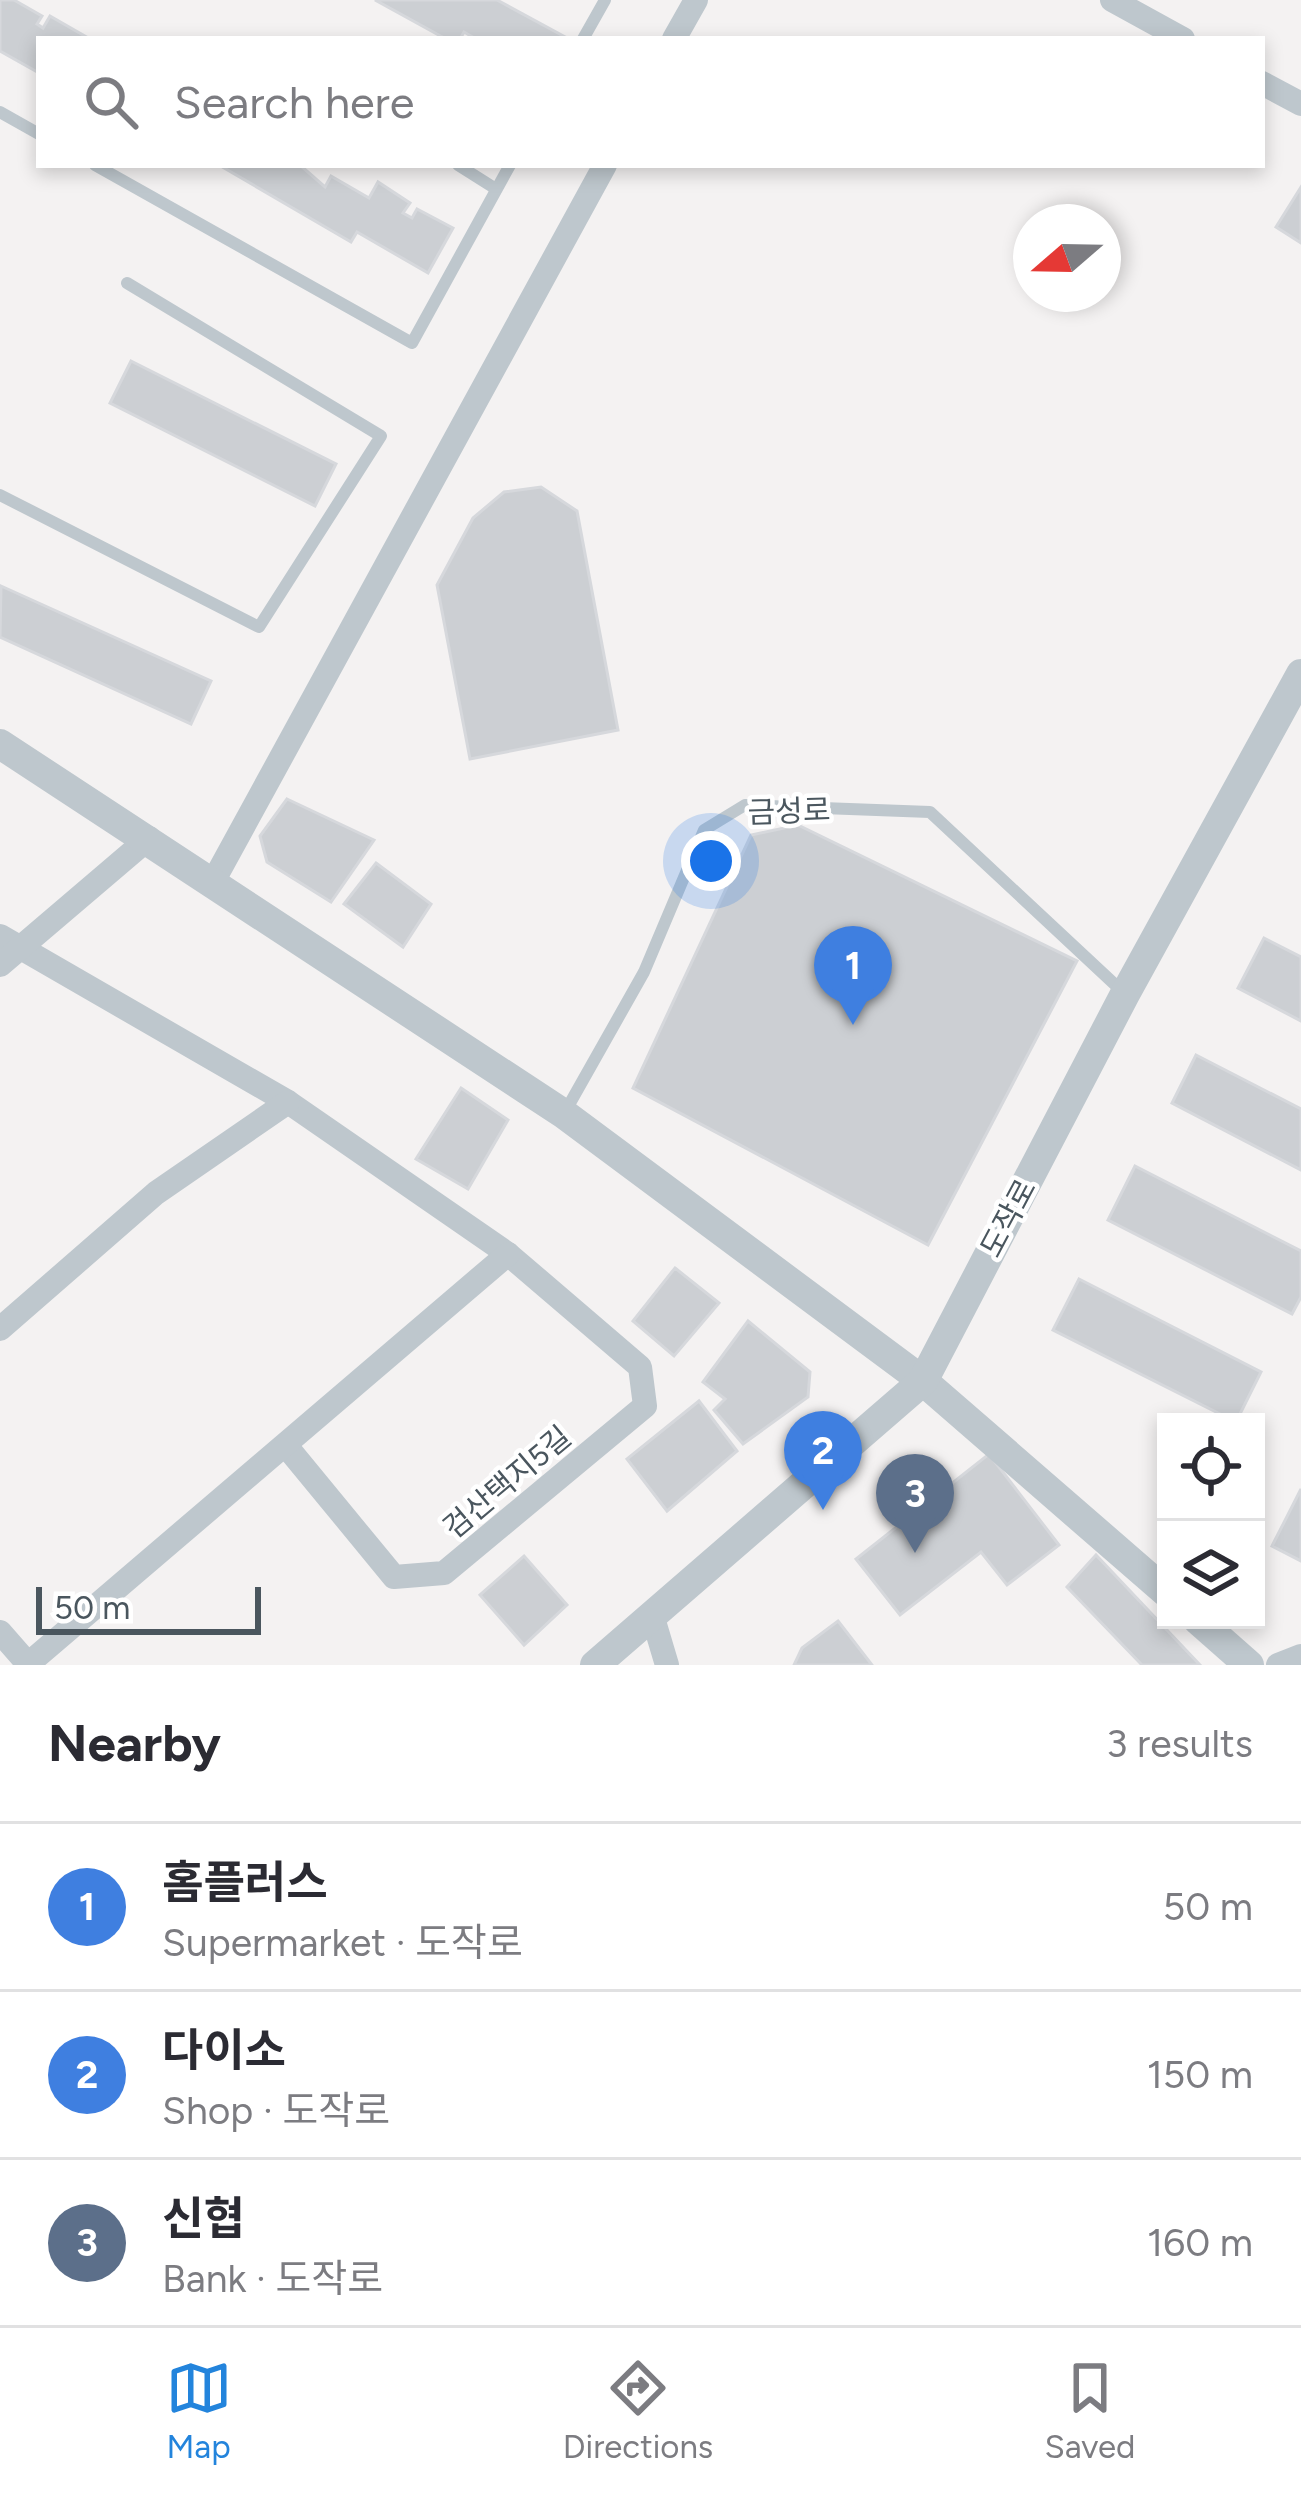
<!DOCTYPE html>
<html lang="en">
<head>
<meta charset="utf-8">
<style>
  body { margin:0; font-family:Figtree,"Noto Sans KR",sans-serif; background:#f7f7f7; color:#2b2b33 }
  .controls { position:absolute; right:36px; bottom:36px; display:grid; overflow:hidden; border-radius:0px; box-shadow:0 6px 18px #0003 }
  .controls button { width:108px; height:108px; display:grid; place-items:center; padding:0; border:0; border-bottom:3px solid #e1e1e2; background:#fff; color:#2b2b33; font:60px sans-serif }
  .compass { position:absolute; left:1013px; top:204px; width:108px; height:108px; border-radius:50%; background:#fff; box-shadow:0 6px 18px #0003; rotate:250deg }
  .scale { position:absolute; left:36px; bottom:30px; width:225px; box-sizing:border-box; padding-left:12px; border:6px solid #4a565e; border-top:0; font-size:33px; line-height:42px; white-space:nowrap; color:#4a565e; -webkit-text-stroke:9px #fff; paint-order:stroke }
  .you { position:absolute; left:711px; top:861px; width:42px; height:42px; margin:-30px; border:9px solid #fff; border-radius:50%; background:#1a73e8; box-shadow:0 0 0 18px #1a73e833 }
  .badge { display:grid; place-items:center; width:78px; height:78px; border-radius:50%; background:#2384dc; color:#fff; font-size:39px; font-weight:700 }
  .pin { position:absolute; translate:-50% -99px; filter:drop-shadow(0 3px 6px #0008) }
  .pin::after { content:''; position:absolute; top:63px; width:42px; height:36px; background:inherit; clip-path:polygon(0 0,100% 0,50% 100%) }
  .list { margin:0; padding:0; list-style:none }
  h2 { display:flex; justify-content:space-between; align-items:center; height:156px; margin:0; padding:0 48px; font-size:51px }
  h2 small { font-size:39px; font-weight:400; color:#7c7c81 }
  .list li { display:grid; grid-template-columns:78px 1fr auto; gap:36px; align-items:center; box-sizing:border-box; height:168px; padding:0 48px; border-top:3px solid #e1e1e2 }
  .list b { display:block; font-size:45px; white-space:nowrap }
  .list p { margin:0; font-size:39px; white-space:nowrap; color:#7c7c81 }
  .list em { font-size:39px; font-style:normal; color:#7c7c81 }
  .icon { flex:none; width:66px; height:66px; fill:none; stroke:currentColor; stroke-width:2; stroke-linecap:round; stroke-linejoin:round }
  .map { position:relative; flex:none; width:1301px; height:1665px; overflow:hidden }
  .search { position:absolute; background:#fff; box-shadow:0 6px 18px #0003; left:36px; right:36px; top:36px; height:132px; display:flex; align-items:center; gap:30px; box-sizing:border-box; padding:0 42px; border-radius:0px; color:#7c7c81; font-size:45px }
  .sheet { height:660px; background:#fff }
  nav { display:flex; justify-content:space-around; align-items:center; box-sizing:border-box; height:168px; border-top:3px solid #e1e1e2; background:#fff; font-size:33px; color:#7c7c81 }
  nav a { display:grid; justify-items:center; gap:6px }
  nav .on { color:#2384dc }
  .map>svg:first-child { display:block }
</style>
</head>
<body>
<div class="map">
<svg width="1301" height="1665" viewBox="0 0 1301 1665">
  <rect width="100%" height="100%" fill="#f4f2f2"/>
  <g fill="#cccfd3" stroke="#d6d8dc" stroke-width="3">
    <path d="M 0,0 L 14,0 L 42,16 L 37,24 L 43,28 L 50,16 L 90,39 L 39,39 L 39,73 L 0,51 Z"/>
    <path d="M 375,0 L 497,0 L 569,39 L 476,39 L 464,32 L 460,39 L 446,39 Z"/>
    <path d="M 219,165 L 300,165 L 325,187 L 331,176 L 369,198 L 378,182 L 410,203 L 403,213 L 412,218 L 417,209 L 453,228 L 428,273 L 357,232 L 351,242 Z"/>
    <path d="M 1301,187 L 1301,243 L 1276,227 Z"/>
    <path d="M 131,361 L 336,464 L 315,506 L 110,403 Z"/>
    <path d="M 541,487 L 577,511 L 618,730 L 470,759 L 437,585 L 473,518 L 504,492 Z"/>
    <path d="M 1,586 L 211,681 L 191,724 L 0,637 Z"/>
    <path d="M 287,799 L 374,840 L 331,902 L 267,862 L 260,836 Z"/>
    <path d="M 798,825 L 1077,961 L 928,1245 L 633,1088 L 751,835 Z"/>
    <path d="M 376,863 L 431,904 L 403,947 L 344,904 Z"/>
    <path d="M 1264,938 L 1301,957 L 1301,1021 L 1238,988 Z"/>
    <path d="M 1196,1055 L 1301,1109 L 1301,1170 L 1172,1103 Z"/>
    <path d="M 461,1088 L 508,1120 L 468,1189 L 416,1159 Z"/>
    <path d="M 1135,1166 L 1301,1251 L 1301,1297 L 1292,1314 L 1108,1220 Z"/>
    <path d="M 675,1268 L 719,1303 L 674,1356 L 633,1321 Z"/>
    <path d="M 1079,1279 L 1261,1372 L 1236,1422 L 1053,1330 Z"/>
    <path d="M 748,1321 L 810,1372 L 808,1397 L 743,1444 L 714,1410 L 725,1399 L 703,1382 Z"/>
    <path d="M 699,1401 L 737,1451 L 667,1511 L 627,1459 Z"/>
    <path d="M 989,1454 L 1059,1545 L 1007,1585 L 981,1552 L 900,1615 L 856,1559 Z"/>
    <path d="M 1301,1489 L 1301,1561 L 1272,1546 Z"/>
    <path d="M 1096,1555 L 1200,1665 L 1142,1665 L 1067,1587 Z"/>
    <path d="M 524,1556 L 567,1605 L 524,1645 L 480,1595 Z"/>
    <path d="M 838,1621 L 872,1665 L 794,1665 L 802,1648 Z"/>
  </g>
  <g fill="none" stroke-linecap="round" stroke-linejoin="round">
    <g stroke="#bec7cd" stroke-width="12">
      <path d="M 583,39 L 605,0"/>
      <path d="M 0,112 L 39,134"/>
      <path d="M 95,165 L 412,343 L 510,165"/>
      <path d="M 458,165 L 496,189"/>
      <path d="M 0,495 L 259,627 L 381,436 L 127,283"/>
      <path d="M 565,1112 L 644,972 L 704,830 L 745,805 L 930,812 L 1124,993"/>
    </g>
    <g stroke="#bec7cd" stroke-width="24">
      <path d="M 1112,0 L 1183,39"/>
      <path d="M 674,39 L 696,0"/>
      <path d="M 1262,83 L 1301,104"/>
      <path d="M 214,880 L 605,165"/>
      <path d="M 0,936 L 288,1102 L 508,1254 L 640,1367 L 645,1406 L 444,1573 L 394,1577 L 287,1447"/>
      <path d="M 0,965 L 149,838"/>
      <path d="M 0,1329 L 156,1193 L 288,1102"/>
      <path d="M 653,1618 L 667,1665"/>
      <path d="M 0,1632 L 28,1664 L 508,1254"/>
      <path d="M 1278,1665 L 1301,1656"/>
    </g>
    <g stroke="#bec7cd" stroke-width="30">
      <path d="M 0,744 L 564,1114 L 923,1381 L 1166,1592"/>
      <path d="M 1198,1620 L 1249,1665"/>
      <path d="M 595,1665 L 923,1381 L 1125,994 L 1301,674"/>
    </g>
  </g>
  <g text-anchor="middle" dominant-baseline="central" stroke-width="9" stroke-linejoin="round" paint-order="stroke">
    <g font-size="30" fill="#4a565e" stroke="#fff">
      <text transform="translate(789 811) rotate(-2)">금성로</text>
      <text transform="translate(1008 1218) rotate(-62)">도작로</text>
      <text transform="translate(507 1482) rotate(-40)">검산택지5길</text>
    </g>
  </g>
</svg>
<div class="controls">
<button><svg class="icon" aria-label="locate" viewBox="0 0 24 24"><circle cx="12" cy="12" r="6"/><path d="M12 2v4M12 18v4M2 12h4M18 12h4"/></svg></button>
<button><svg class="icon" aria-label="layers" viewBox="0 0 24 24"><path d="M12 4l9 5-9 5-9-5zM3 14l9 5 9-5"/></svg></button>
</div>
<svg class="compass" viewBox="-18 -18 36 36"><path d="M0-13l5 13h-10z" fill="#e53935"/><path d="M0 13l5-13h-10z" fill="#7c7c81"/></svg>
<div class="scale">50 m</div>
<div class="you"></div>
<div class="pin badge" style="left:853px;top:1025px;background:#3f7fe0">1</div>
<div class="pin badge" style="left:823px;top:1510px;background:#3f7fe0">2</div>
<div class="pin badge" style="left:915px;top:1553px;background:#5c6f8a">3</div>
<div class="search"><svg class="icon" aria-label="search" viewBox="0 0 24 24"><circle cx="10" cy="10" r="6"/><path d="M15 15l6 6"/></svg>Search here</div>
</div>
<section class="sheet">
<h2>Nearby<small>3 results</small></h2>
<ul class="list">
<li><span class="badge" style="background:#3f7fe0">1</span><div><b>홈플러스</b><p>Supermarket · 도작로</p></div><em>50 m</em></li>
<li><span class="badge" style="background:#3f7fe0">2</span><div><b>다이소</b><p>Shop · 도작로</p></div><em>150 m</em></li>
<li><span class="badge" style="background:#5c6f8a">3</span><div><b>신협</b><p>Bank · 도작로</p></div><em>160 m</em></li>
</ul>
</section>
<nav>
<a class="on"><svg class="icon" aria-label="map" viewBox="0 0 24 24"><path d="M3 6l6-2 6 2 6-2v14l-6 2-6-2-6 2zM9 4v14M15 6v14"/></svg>Map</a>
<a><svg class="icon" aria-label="directions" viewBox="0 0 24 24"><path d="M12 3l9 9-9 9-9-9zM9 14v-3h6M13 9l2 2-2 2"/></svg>Directions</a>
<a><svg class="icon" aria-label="saved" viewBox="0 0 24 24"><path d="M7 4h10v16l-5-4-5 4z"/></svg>Saved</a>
</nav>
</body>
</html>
